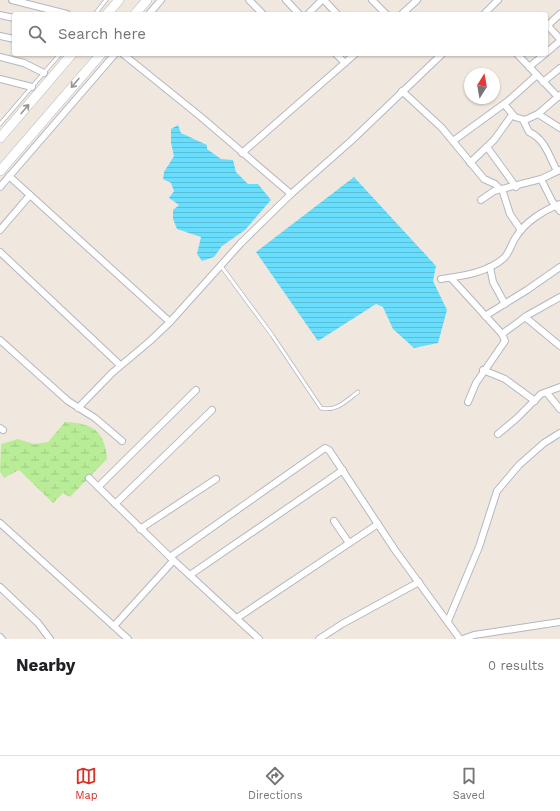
<!DOCTYPE html>
<html lang="en">
<head>
<meta charset="utf-8">
<style>
  body { margin:0; font-family:"Work Sans",sans-serif; background:#f2f2f2; color:#202124 }
  .compass { position:absolute; left:464px; top:68px; width:36px; height:36px; border-radius:50%; background:#fff; box-shadow:0 1px 3px #0004; rotate:11deg }
  .list { margin:0; padding:0; list-style:none }
  h2 { display:flex; justify-content:space-between; align-items:center; height:52px; margin:0; padding:0 16px; font-size:17px }
  h2 small { font-size:13px; font-weight:400; color:#757577 }
  .icon { flex:none; width:22px; height:22px; fill:none; stroke:currentColor; stroke-width:2; stroke-linecap:round; stroke-linejoin:round }
  .map { position:relative; flex:none; width:560px; height:639px; overflow:hidden }
  .search { position:absolute; background:#fff; box-shadow:0 1px 3px #0004; left:12px; right:12px; top:12px; height:44px; display:flex; align-items:center; gap:10px; box-sizing:border-box; padding:0 14px; border-radius:4px; color:#757577; font-size:15px }
  .sheet { height:116px; background:#fff }
  nav { display:flex; justify-content:space-around; align-items:center; box-sizing:border-box; height:56px; border-top:1px solid #e0e0e0; background:#fff; font-size:11px; color:#757577 }
  nav a { display:grid; justify-items:center; gap:2px }
  nav .on { color:#d93025 }
  .map>svg:first-child { display:block }
</style>
</head>
<body>
<div class="map">
<svg width="560" height="639" viewBox="0 0 560 639">
  <defs>
    <pattern id="wetland-marsh" width="20" height="14" patternUnits="userSpaceOnUse"><rect width="20" height="14" fill="#b8ec97"/><path d="M1 5h8M5 5V1M11 12h8M15 12V8" fill="none" stroke="#9ecb82"/></pattern>
    <pattern id="water-rules" width="6" height="5" patternUnits="userSpaceOnUse"><rect width="6" height="5" fill="#69ddfc"/><path d="M0 2.5h6" fill="none" stroke="#5bbed8"/></pattern>
  </defs>
  <rect width="100%" height="100%" fill="#f0e8df"/>
  <path fill="url(#wetland-marsh)" d="M 65,422 C 91,423 105,430 107,459 L 70,497 L 63,493 L 53,503 L 19,470 L 4,478 L 0,472 L 1,444 L 18,439 L 34,444 L 48,442 Z"/>
  <g fill="url(#water-rules)">
    <path d="M 178,125 L 181,133 L 207,145 L 207,149 L 221,159 L 233,160 L 236,172 L 248,184 L 258,184 L 271,200 L 245,230 L 222,246 L 214,257 L 202,261 L 197,254 L 201,237 L 177,229 L 173,219 L 173,210 L 179,205 L 169,198 L 174,191 L 171,183 L 163,179 L 164,172 L 174,156 L 171,143 L 171,129 Z"/>
    <path d="M 354,177 L 436,266 L 433,281 L 447,310 L 438,343 L 414,348 L 393,329 L 383,307 L 376,304 L 318,341 L 256,252 Z"/>
  </g>
  <g fill="none" stroke-linecap="round" stroke-linejoin="round">
    <g stroke="#b3b7c2" stroke-width="4.5">
      <g id="lane">
        <path d="M 95,14 L 106,0"/>
        <path d="M 0,124 L 60,54"/>
        <path d="M 221,266 L 272,335 L 321,408 C 336,412 346,401 358,392"/>
      </g>
    </g>
    <g stroke="#b3b7c2" stroke-width="8">
      <g id="street">
        <path d="M 12,0 L 67,14"/>
        <path d="M 249,0 L 263,14"/>
        <path d="M 286,0 L 299,14"/>
        <path d="M 324,0 L 337,14"/>
        <path d="M 372,0 L 386,14"/>
        <path d="M 149,14 L 161,0"/>
        <path d="M 308,14 L 322,0"/>
        <path d="M 402,14 L 417,0"/>
        <path d="M 484,14 L 498,0"/>
        <path d="M 0,15 L 14,18"/>
        <path d="M 548,26 L 560,39"/>
        <path d="M 546,27 L 560,14"/>
        <path d="M 0,36 L 14,39"/>
        <path d="M 546,53 L 560,41"/>
        <path d="M 123,54 L 201,117 L 291,194"/>
        <path d="M 336,54 L 345,63"/>
        <path d="M 517,54 L 558,97"/>
        <path d="M 0,57 L 24,63 L 44,73"/>
        <path d="M 529,67 L 545,54"/>
        <path d="M 0,79 L 32,87"/>
        <path d="M 543,82 L 560,68"/>
        <path d="M 402,91 L 442,128 L 484,179 L 495,184 L 500,189"/>
        <path d="M 504,104 L 515,117 L 525,120 L 538,114 L 560,95"/>
        <path d="M 538,114 L 560,128"/>
        <path d="M 523,120 L 529,132 C 545,139 549,156 557,171"/>
        <path d="M 453,141 L 508,101 L 537,75"/>
        <path d="M 487,147 L 516,187"/>
        <path d="M 242,153 L 355,54"/>
        <path d="M 470,163 L 494,140 L 512,115"/>
        <path d="M 9,176 L 170,322"/>
        <path d="M 541,179 L 552,201 L 560,211"/>
        <path d="M 0,187 L 115,54"/>
        <path d="M 502,189 L 510,214 L 521,230"/>
        <path d="M 481,200 L 494,191 L 541,179 L 560,170"/>
        <path d="M 0,230 L 30,195"/>
        <path d="M 0,252 L 120,365"/>
        <path d="M 490,267 L 493,282 L 505,304"/>
        <path d="M 451,278 L 502,334 L 505,341 L 476,383 L 468,402"/>
        <path d="M 441,279 C 462,276 487,273 504,258 C 510,252 511,244 516,237 C 525,222 544,210 560,204"/>
        <path d="M 485,316 L 527,290 L 560,267"/>
        <path d="M 525,317 L 560,346"/>
        <path d="M 502,334 L 528,315 L 560,297"/>
        <path d="M 0,340 L 68,401 L 95,418 L 122,441"/>
        <path d="M 483,370 L 505,379 L 535,401"/>
        <path d="M 547,393 L 560,409"/>
        <path d="M 78,408 L 112,373 L 150,341 L 170,322 L 241,243 L 291,194 L 351,141 L 442,54"/>
        <path d="M 0,428 L 3,430"/>
        <path d="M 498,434 L 516,419 L 541,394 L 560,387"/>
        <path d="M 89,478 L 170,557"/>
        <path d="M 98,487 L 196,390"/>
        <path d="M 115,504 L 212,410"/>
        <path d="M 334,521 L 349,543"/>
        <path d="M 0,523 L 128,639"/>
        <path d="M 140,529 L 216,479"/>
        <path d="M 190,575 L 343,470"/>
        <path d="M 0,587 L 38,623 L 50,639"/>
        <path d="M 237,618 L 378,524"/>
        <path d="M 448,621 L 479,547 L 497,491 L 519,465 L 544,443 L 560,433"/>
        <path d="M 114,626 L 173,561"/>
        <path d="M 0,637 L 2,639"/>
        <path d="M 259,639 L 170,557 L 325,448 L 329,450 L 395,550 L 460,639"/>
        <path d="M 319,639 L 342,624 L 419,582"/>
        <path d="M 463,639 L 474,635 L 560,622"/>
      </g>
    </g>
    <g stroke="#b3b7c2" stroke-width="10">
      <g id="secondary">
        <path d="M 107,14 L 119,0"/>
        <path d="M 135,14 L 147,0"/>
        <path d="M 0,138 L 72,54"/>
        <path d="M 0,171 L 101,54"/>
      </g>
    </g>
    <use href="#lane" stroke="#fff" stroke-width="3"/>
    <use href="#street" stroke="#fff" stroke-width="6"/>
    <use href="#secondary" stroke="#fff" stroke-width="9"/>
  </g>
  <defs><path id="oneway-shaft" d="M-6 0H5M1.5-3L5.5 0L1.5 3" fill="none" stroke-width="1.6" stroke-linecap="round" stroke-linejoin="round"/></defs>
  <g stroke="#969696">
    <use href="#oneway-shaft" transform="translate(75 83) rotate(131)"/>
    <use href="#oneway-shaft" transform="translate(25 109) rotate(-49)"/>
  </g>
</svg>
<svg class="compass" viewBox="-18 -18 36 36"><path d="M0-13l5 13h-10z" fill="#e53935"/><path d="M0 13l5-13h-10z" fill="#757577"/></svg>
<div class="search"><svg class="icon" aria-label="search" viewBox="0 0 24 24"><circle cx="10" cy="10" r="6"/><path d="M15 15l6 6"/></svg>Search here</div>
</div>
<section class="sheet">
<h2>Nearby<small>0 results</small></h2>
<ul class="list">
</ul>
</section>
<nav>
<a class="on"><svg class="icon" aria-label="map" viewBox="0 0 24 24"><path d="M3 6l6-2 6 2 6-2v14l-6 2-6-2-6 2zM9 4v14M15 6v14"/></svg>Map</a>
<a><svg class="icon" aria-label="directions" viewBox="0 0 24 24"><path d="M12 3l9 9-9 9-9-9zM9 14v-3h6M13 9l2 2-2 2"/></svg>Directions</a>
<a><svg class="icon" aria-label="saved" viewBox="0 0 24 24"><path d="M7 4h10v16l-5-4-5 4z"/></svg>Saved</a>
</nav>
</body>
</html>
